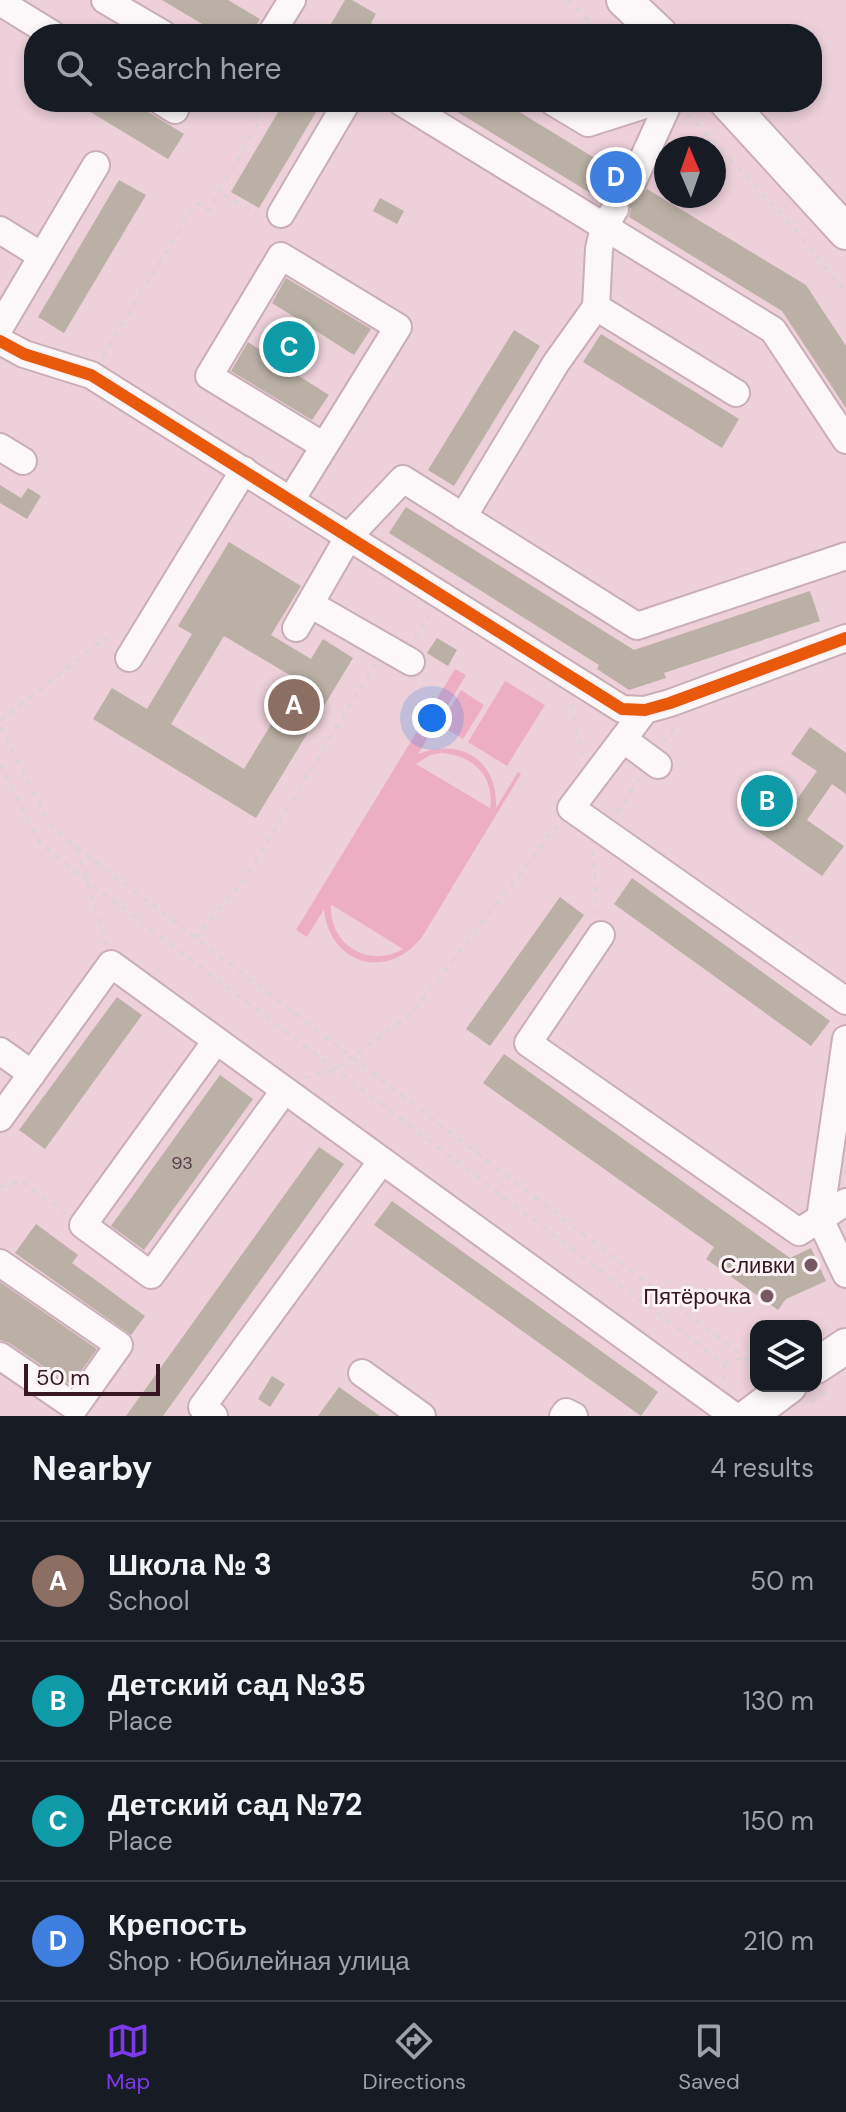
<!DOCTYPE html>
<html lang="en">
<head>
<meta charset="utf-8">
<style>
  body { margin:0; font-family:"DM Sans",sans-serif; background:#20242c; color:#f1f3f6 }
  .controls { position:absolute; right:24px; bottom:24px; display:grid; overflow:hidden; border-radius:16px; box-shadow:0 4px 12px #0003 }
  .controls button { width:72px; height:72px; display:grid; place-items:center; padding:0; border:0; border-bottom:2px solid #363941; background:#171b24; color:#f1f3f6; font:40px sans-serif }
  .compass { position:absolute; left:654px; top:136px; width:72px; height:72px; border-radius:50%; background:#171b24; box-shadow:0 4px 12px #0003; rotate:358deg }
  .scale { position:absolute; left:24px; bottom:20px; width:136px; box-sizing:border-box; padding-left:8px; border:4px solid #361722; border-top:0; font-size:22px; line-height:28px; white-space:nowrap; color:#361722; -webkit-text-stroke:6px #fcf3f6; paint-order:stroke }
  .you { position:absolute; left:432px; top:718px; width:28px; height:28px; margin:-20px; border:6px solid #fff; border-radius:50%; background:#1a73e8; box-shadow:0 0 0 12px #1a73e833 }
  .badge { display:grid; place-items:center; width:52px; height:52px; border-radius:50%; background:#7c3aed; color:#fff; font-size:26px; font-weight:700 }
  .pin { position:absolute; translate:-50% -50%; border:4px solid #fff; box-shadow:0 2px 8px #0006 }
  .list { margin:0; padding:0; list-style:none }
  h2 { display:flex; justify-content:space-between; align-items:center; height:104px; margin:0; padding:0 32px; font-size:34px }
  h2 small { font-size:26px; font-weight:400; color:#9ea1a6 }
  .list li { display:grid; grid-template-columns:52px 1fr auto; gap:24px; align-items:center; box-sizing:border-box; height:120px; padding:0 32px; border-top:2px solid #363941 }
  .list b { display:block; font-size:30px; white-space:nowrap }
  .list p { margin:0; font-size:26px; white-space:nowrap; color:#9ea1a6 }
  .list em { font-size:26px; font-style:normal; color:#9ea1a6 }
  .icon { flex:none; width:44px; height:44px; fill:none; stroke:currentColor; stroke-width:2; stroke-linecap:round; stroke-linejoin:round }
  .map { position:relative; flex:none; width:846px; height:1416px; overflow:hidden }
  .search { position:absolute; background:#171b24; box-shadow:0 4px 12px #0003; left:24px; right:24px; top:24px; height:88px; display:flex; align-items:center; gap:20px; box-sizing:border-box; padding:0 28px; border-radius:32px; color:#9ea1a6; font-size:30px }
  .sheet { height:584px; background:#171b24 }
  nav { display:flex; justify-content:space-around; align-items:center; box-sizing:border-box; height:112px; border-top:2px solid #363941; background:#171b24; font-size:22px; color:#9ea1a6 }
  nav a { display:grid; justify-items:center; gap:4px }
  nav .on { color:#7c3aed }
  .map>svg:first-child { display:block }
</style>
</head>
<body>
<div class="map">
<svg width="846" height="1416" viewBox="0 0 846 1416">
  <rect width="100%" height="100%" fill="#edd0d9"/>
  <g fill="#edaec4" fill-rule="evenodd">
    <path d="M 455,669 L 466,675 L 418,754 C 462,737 498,761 496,808 L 518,772 L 521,774 L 422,937 C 387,982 329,964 324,909 L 307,937 L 296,930 ZM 442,753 C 472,755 495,776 490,808 L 416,764 L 430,755 ZM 331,905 L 332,905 L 403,949 C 369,969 329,945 331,905 Z"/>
    <path d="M 505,681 L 545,705 L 507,766 L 468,742 Z"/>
    <path d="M 461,690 L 484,705 L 463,739 L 440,725 Z"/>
  </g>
  <g fill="#bab0a5" fill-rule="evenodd">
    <path d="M 162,0 L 228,0 L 260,19 L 251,34 L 219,34 Z"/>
    <path d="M 345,0 L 352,0 L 376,14 L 371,23 L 390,34 L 325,34 Z"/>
    <path d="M 74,102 L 132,102 L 184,134 L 168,159 Z"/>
    <path d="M 284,102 L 322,102 L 259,208 L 231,192 Z"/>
    <path d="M 441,102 L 503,102 L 619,173 L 617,183 L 626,195 L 635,197 L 647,189 L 806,285 L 846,346 L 846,408 L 782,311 L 629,217 L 631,209 L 624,196 L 615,193 L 602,200 Z"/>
    <path d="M 119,180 L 146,195 L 64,333 L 38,317 Z"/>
    <path d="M 380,198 L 404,211 L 397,224 L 373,211 Z"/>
    <path d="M 286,278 L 371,329 L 354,355 L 313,329 L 288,369 L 329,395 L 312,420 L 231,371 L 248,342 L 271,357 L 296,318 L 272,303 Z"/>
    <path d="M 514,330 L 540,346 L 454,486 L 428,470 Z"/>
    <path d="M 601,334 L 739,419 L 722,448 L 583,362 Z"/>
    <path d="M 0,485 L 21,498 L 28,488 L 41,496 L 27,519 L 0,503 Z"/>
    <path d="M 406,507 L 634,650 L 810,591 L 820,621 L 664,673 L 666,678 L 629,690 L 597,669 L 599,665 L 389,533 Z"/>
    <path d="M 229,542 L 301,586 L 271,635 L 311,659 L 323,639 L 353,658 L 256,818 L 93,719 L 112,688 L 147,709 L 192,634 L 178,626 ZM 224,636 L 298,680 L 244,769 L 171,724 Z"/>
    <path d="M 437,638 L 457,650 L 448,666 L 427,653 Z"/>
    <path d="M 810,727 L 846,753 L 846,794 L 832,784 L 807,820 L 844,846 L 822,876 L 742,820 L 763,790 L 790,809 L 817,771 L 791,754 Z"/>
    <path d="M 632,878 L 830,1021 L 811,1046 L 614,904 Z"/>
    <path d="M 560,897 L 584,915 L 490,1046 L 466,1029 Z"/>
    <path d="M 117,997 L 142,1015 L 45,1149 L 19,1130 Z"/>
    <path d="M 504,1054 L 790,1258 L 811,1248 L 826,1281 L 786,1299 L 778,1310 L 706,1259 L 714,1247 L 483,1083 Z"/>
    <path d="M 220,1075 L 253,1099 L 144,1250 L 111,1226 Z"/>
    <path d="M 319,1147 L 344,1164 L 163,1416 L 126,1416 Z"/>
    <path d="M 392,1201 L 658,1392 L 641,1416 L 374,1225 Z"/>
    <path d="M 36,1224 L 78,1255 L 72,1263 L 145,1316 L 131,1335 L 15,1253 Z"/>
    <path d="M 0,1282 L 97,1349 L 71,1385 L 9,1343 L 0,1340 Z"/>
    <path d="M 272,1376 L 285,1384 L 270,1407 L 258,1399 Z"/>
    <path d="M 339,1387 L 380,1416 L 318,1416 Z"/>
  </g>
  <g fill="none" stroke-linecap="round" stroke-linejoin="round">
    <g stroke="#caaeb7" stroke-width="30">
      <g id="minor">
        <path d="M 105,0 L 163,34"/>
        <path d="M 0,2 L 52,34"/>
        <path d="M 271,34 L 292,0"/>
        <path d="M 162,102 L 175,110"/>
        <path d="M 401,102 L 773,330 L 846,440"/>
        <path d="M 553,102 L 588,123 L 654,102"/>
        <path d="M 633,181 L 669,102"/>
        <path d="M 281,214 L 347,102"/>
        <path d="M 0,230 L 42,256"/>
        <path d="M 596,307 L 736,393"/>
        <path d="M 0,327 L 96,165"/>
        <path d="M 0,341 L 24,354 L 91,375 L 622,709 L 645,710 L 670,703 L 846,638"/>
        <path d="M 0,447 L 23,461"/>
        <path d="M 291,500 L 398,327 L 281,256 L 209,376 L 324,446"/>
        <path d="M 463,517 L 556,363 L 596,307 L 599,249 L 604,227 L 615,209"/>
        <path d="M 310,604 L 411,662"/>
        <path d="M 296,628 L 349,536 L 403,479 L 637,626 L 846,556"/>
        <path d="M 129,658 L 244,470"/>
        <path d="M 645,710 L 571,808 L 846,1001"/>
        <path d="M 623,739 L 658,765"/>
        <path d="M 601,935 L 528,1043 L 799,1232 L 846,1202"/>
        <path d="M 846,1039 L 820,1219 L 846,1274"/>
        <path d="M 216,1041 L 83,1225 L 151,1275 L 284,1091"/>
        <path d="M 0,1051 L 32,1074"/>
        <path d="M 0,1118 L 111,964 L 734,1416"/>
        <path d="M 0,1263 L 119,1345 L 75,1407 L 0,1356"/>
        <path d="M 362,1373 L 422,1416"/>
        <path d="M 214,1416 L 202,1407 L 381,1162"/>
        <path d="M 563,1416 L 566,1412 L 574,1416"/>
      </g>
    </g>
    <g stroke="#caaeb7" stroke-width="38">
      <g id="major">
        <path d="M 624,0 L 660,34"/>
        <path d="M 727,102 L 846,232"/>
        <path d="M 816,1366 L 846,1346"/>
        <path d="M 749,1416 L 789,1386"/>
      </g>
    </g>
    <g stroke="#ddd3d6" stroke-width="3" stroke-dasharray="6 6" stroke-linecap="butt">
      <path d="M 567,0 L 604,34"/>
      <path d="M 685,24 L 696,34"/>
      <path d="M 252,102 L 260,120 L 219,192 L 258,214"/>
      <path d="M 688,114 L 788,221 L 846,293"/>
      <path d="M 102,357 L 196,203 L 208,211 L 219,192"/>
      <path d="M 414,639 L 429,615"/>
      <path d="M 571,704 L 582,755"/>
      <path d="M 0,721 L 104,639 L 112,640"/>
      <path d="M 0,727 L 52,828 L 756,1366"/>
      <path d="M 663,743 L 678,723"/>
      <path d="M 0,764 L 40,843 L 86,880 L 724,1364 L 744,1357"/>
      <path d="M 617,813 L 639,779"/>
      <path d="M 77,849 L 106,945"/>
      <path d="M 593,850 L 597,914"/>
      <path d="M 195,938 L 244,880 L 375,664"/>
      <path d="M 304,1078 L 335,1070 L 412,1013 L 557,826"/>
      <path d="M 0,1187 L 21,1181 L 67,1214"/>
      <path d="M 724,1381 L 724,1365"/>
      <path d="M 811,1402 L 827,1391"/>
    </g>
    <use href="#minor" stroke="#fcf8f9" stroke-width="26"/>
    <use href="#major" stroke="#fcf8f9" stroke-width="34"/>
    <g stroke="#fcf3f6" stroke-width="17">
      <path id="cycleway" d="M 0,341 L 24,354 L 91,375 L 622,709 L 645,710 L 670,703 L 846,638"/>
    </g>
    <use href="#cycleway" stroke="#e8590c" stroke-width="12"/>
  </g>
  <g fill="#765862" stroke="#fcf3f6" stroke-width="3">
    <circle cx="811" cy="1265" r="8"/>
    <circle cx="767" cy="1296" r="8"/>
  </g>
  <g text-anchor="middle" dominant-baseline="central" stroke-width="6" stroke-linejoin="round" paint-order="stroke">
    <g font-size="18" fill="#573d43">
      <text x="182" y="1163">93</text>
    </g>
    <g font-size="22" fill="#361722" stroke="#fcf3f6" text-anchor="end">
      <text x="795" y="1265">Сливки</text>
      <text x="751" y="1296">Пятёрочка</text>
    </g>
  </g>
</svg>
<div class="controls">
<button><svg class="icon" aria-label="layers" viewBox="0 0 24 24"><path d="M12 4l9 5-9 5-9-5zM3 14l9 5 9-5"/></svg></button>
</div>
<svg class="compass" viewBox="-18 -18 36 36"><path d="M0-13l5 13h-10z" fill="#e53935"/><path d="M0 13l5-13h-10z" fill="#9ea1a6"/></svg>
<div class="scale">50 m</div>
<div class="you"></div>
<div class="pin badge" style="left:294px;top:705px;background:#8d6e63">A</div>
<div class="pin badge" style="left:767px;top:801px;background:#0f9aa8">B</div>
<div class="pin badge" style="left:289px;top:347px;background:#0f9aa8">C</div>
<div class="pin badge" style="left:616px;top:177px;background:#3f7fe0">D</div>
<div class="search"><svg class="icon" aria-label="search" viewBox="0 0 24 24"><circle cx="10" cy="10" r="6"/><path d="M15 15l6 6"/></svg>Search here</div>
</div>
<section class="sheet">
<h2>Nearby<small>4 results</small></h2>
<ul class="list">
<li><span class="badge" style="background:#8d6e63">A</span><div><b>Школа № 3</b><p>School</p></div><em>50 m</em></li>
<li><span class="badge" style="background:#0f9aa8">B</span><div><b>Детский сад №35</b><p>Place</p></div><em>130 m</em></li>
<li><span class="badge" style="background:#0f9aa8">C</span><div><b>Детский сад №72</b><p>Place</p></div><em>150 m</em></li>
<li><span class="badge" style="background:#3f7fe0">D</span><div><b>Крепость</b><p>Shop · Юбилейная улица</p></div><em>210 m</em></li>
</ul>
</section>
<nav>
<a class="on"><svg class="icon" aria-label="map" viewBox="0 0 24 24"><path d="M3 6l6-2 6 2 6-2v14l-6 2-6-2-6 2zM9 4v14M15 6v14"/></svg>Map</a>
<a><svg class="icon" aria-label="directions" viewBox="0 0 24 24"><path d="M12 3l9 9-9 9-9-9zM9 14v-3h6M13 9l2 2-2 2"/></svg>Directions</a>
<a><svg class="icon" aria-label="saved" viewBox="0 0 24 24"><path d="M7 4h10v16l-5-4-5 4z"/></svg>Saved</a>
</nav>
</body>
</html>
